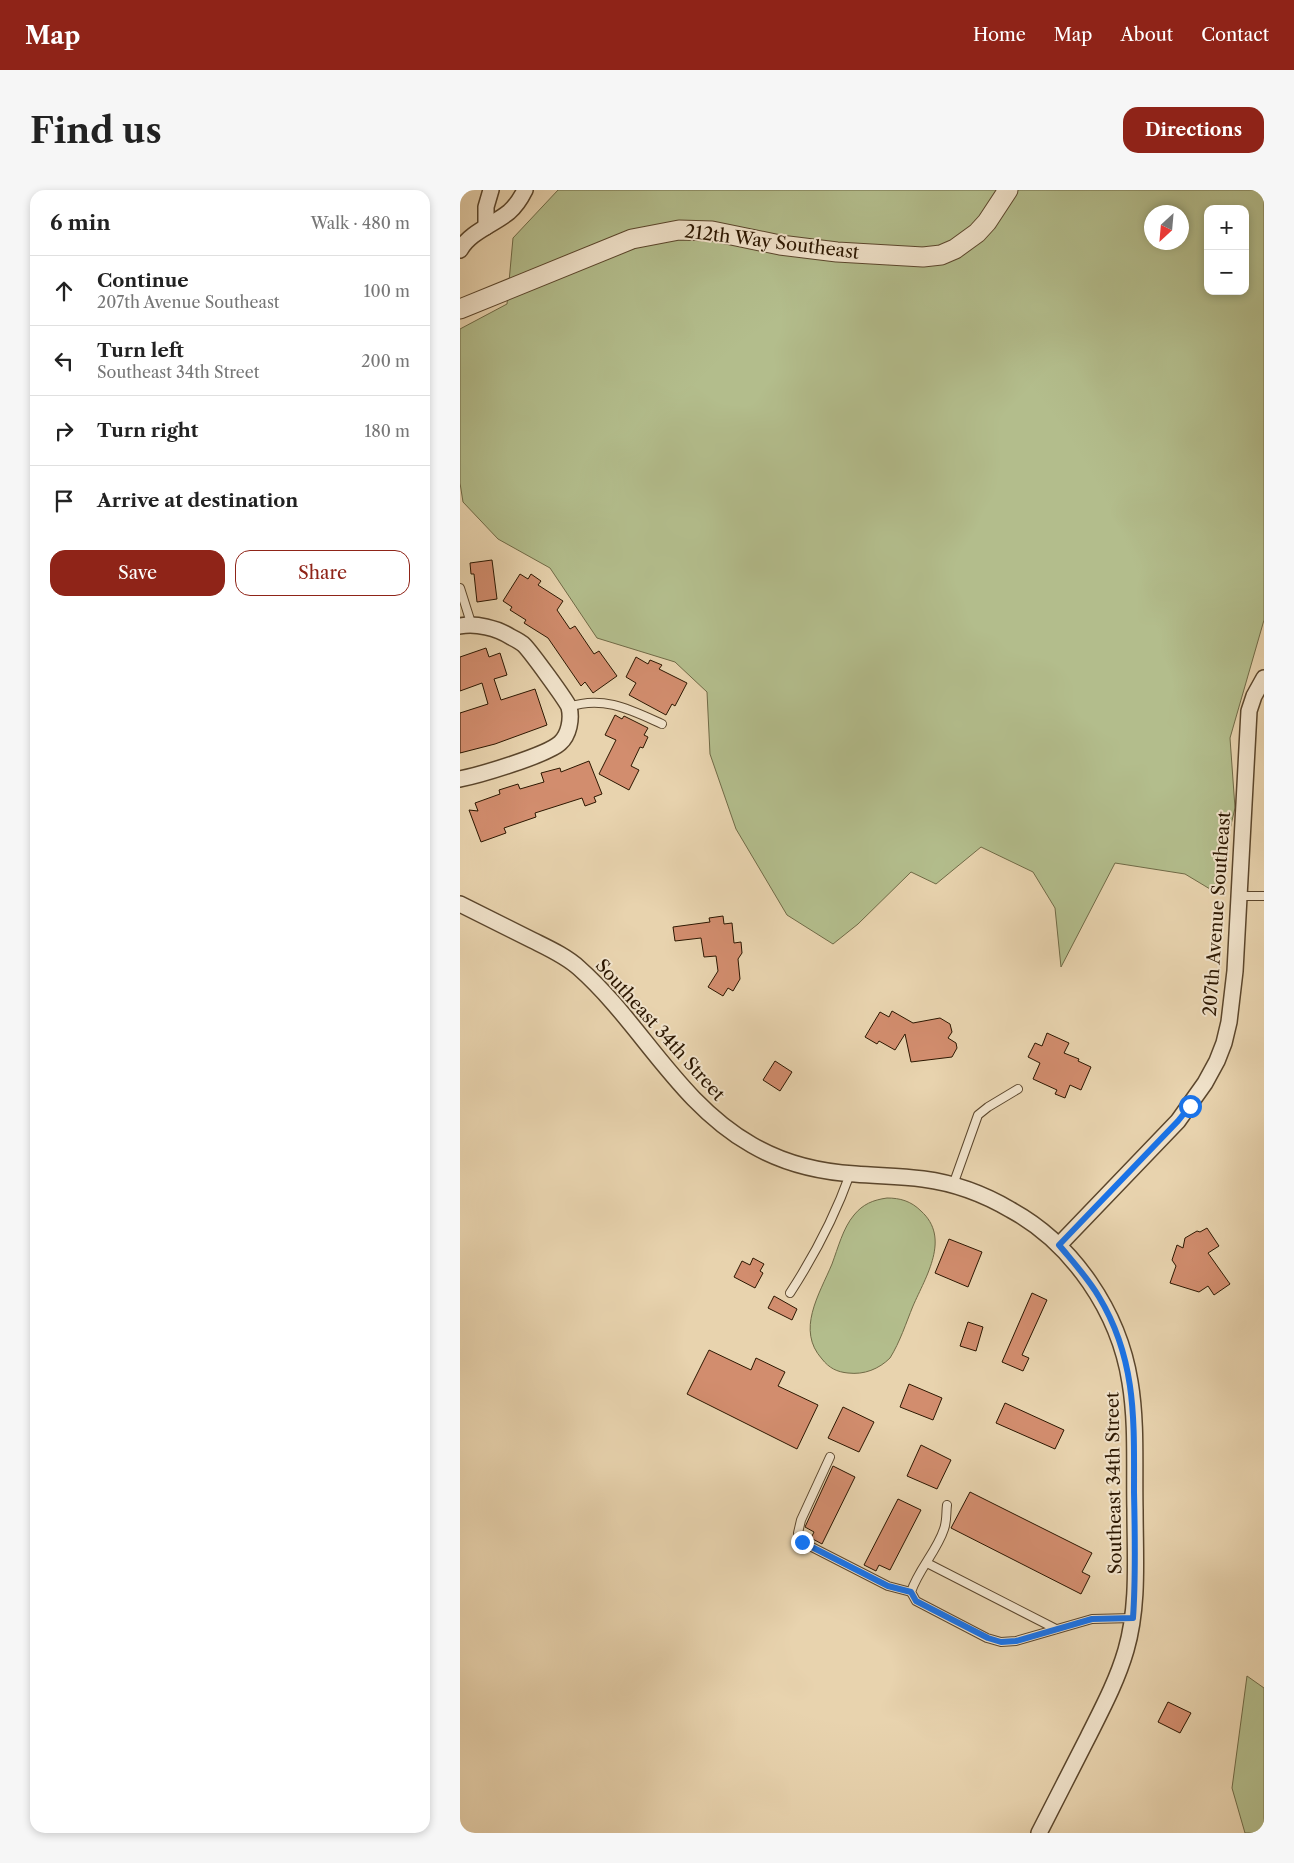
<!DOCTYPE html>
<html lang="en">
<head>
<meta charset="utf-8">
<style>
  body { margin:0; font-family:"Libre Caslon Text",serif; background:#f6f6f6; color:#222 }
  .controls { position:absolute; right:15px; top:15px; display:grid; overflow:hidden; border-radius:10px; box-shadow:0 2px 8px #0003 }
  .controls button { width:45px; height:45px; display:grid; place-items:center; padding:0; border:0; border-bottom:1px solid #e0e0e0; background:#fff; color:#222; font:25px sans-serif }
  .compass { position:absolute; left:684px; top:15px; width:45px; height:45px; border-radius:50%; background:#fff; box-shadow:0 2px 8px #0003; rotate:206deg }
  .stop { position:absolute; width:15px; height:15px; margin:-11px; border:4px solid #1a73e8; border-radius:50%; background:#fff }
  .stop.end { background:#1a73e8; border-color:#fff; box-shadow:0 1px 5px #0008 }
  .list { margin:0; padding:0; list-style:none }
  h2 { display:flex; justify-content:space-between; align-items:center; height:65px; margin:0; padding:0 20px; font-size:21px }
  h2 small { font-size:16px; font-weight:400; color:#767676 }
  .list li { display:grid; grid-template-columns:32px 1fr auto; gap:15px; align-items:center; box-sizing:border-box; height:70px; padding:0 20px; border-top:1px solid #e0e0e0 }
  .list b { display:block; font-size:19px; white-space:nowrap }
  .list p { margin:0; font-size:16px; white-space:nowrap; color:#767676 }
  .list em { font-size:16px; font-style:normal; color:#767676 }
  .actions { display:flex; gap:10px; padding:15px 20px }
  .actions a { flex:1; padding:11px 0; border:1px solid #8f2418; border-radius:15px; text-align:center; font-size:18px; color:#8f2418 }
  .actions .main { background:#8f2418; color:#fff }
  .icon { flex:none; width:28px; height:28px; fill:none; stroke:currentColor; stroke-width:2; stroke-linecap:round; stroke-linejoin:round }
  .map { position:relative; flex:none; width:804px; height:1643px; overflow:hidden; border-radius:15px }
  header { display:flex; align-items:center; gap:30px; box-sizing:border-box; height:70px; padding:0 25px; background:#8f2418; color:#fff }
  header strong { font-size:24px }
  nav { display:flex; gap:28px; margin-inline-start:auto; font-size:18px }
  .intro { display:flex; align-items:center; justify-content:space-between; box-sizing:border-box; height:120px; padding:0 30px }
  h1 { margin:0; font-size:35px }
  .button { padding:12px 22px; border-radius:15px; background:#8f2418; color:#fff; font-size:18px; font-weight:700 }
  main { display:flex; gap:30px; padding:0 30px }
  aside { flex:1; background:#fff; border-radius:15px; box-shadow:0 2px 8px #0003 }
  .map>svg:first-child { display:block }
</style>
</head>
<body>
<header>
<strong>Map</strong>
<nav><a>Home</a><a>Map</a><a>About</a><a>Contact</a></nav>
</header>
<div class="intro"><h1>Find us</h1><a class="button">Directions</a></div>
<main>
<aside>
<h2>6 min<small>Walk · 480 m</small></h2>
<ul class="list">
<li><svg class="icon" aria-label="ahead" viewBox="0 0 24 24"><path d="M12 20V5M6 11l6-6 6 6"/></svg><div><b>Continue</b><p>207th Avenue Southeast</p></div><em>100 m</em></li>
<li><svg class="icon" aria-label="left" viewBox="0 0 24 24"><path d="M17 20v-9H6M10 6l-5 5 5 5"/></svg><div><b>Turn left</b><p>Southeast 34th Street</p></div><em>200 m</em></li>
<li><svg class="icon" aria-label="right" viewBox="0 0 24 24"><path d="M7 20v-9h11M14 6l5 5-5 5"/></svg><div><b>Turn right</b></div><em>180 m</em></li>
<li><svg class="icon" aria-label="arrive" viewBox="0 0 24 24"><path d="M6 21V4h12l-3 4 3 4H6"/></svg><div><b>Arrive at destination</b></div></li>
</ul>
<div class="actions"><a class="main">Save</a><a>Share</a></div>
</aside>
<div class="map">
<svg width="804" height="1643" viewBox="0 0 804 1643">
  <rect width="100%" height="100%" fill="#e8d3ae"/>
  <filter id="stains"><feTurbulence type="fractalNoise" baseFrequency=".004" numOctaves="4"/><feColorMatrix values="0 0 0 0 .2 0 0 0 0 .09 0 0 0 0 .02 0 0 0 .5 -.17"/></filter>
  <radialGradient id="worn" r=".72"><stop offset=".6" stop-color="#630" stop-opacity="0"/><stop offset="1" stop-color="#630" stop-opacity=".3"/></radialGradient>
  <g fill="#b3bd8c" stroke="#706a46" fill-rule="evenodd">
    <path d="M 98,0 L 804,0 L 804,430 L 770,548 L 775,618 L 755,702 L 725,684 L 655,673 L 601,777 L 595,718 L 573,682 L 521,657 L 476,694 L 451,682 L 398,734 L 373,754 L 327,725 L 276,639 L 250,564 L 247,502 L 215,472 L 137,448 L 90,378 L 38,349 L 3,312 L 0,293 L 0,139 L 47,114 L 53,48 ZM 748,19 L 785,19 L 785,101 L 748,101 ZM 692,22 L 722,22 L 722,52 L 692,52 Z"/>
    <path d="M 427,1008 C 440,1008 451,1011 461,1021 C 491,1048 466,1086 453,1116 C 446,1133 440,1152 430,1168 C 419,1179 404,1185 388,1183 C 377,1182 369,1178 362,1169 C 336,1140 359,1105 372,1074 C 378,1058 383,1038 394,1025 C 403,1014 413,1010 427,1008 Z"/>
    <path d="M 787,1486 L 804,1498 L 804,1643 L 785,1643 L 772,1598 Z"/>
  </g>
  <g fill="#d28d6e" stroke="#2c1701">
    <path d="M 32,370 L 37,409 L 17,412 L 14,384 L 11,384 L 10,373 Z"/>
    <path d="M 60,384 L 68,389 L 71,384 L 81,391 L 78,395 L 103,411 L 97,420 L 110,439 L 115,436 L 134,464 L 139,461 L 157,486 L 133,503 L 125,492 L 121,496 L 88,448 L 64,433 L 66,430 L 50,420 L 52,417 L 43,411 Z"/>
    <path d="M 26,458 L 29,467 L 40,463 L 47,485 L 34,489 L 41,510 L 75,499 L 87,535 L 35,554 L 0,563 L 0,523 L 28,514 L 22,493 L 0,501 L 0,467 Z"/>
    <path d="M 176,467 L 188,474 L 190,470 L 202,475 L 199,479 L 227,493 L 215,516 L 212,514 L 206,525 L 169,505 L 176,493 L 166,487 Z"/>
    <path d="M 155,525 L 162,529 L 164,526 L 188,538 L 184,545 L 188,547 L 183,558 L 180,557 L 171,576 L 179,580 L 169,600 L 139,584 L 156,550 L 145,545 Z"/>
    <path d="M 129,571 L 142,604 L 134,607 L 136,612 L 125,616 L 122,608 L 75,623 L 76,627 L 44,638 L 46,643 L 21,652 L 9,620 L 18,621 L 15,613 L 40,604 L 39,600 L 58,594 L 60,599 L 84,592 L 81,583 L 100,578 L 101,582 Z"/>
    <path d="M 263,726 L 264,734 L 272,733 L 274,753 L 281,752 L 282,763 L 278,769 L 280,789 L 273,801 L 268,798 L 263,806 L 248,797 L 258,781 L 256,766 L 244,767 L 241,748 L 215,751 L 213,737 L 250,732 L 249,728 Z"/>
    <path d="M 432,821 L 453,833 L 480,828 L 490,834 L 492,842 L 488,848 L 496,853 L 497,858 L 492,867 L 451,872 L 445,844 L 435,860 L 419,851 L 417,854 L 405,847 L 420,822 L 429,827 Z"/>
    <path d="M 587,843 L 609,853 L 604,863 L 619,869 L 618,871 L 631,877 L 621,900 L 610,895 L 605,908 L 595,904 L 597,900 L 573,889 L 580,873 L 568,867 L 575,853 L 582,856 Z"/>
    <path d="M 315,871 L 332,882 L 320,901 L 303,890 Z"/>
    <path d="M 747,1038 L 759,1056 L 748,1063 L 770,1094 L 754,1105 L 748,1096 L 739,1102 L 710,1093 L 716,1076 L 712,1070 L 717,1055 L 723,1058 L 725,1048 L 737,1041 L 740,1042 Z"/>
    <path d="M 489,1049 L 522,1062 L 508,1097 L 475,1083 Z"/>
    <path d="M 293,1068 L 304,1074 L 300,1081 L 303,1083 L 295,1098 L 274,1087 L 282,1071 L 290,1075 Z"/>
    <path d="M 572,1103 L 587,1110 L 562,1165 L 569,1168 L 563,1181 L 542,1172 Z"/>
    <path d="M 314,1106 L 337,1119 L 332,1130 L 308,1118 Z"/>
    <path d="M 508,1132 L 523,1137 L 516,1161 L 500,1156 Z"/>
    <path d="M 249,1160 L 291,1180 L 296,1168 L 325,1182 L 318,1196 L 358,1215 L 337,1259 L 227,1204 Z"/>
    <path d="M 449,1194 L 482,1208 L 473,1230 L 440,1217 Z"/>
    <path d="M 545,1213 L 604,1240 L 595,1259 L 536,1233 Z"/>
    <path d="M 383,1217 L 414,1232 L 399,1262 L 368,1248 Z"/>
    <path d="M 461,1255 L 491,1270 L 477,1299 L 447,1286 Z"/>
    <path d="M 373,1276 L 395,1287 L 362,1354 L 351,1348 L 354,1342 L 345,1337 Z"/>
    <path d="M 510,1302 L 632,1363 L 622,1382 L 630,1386 L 621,1404 L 491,1338 Z"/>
    <path d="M 438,1309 L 461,1320 L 430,1380 L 419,1375 L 416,1381 L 404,1375 Z"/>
    <path d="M 708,1512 L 731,1523 L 720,1543 L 698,1532 Z"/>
  </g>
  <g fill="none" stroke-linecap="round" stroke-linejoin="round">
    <g stroke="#5b462c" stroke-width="10">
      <g id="service">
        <path d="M 0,398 L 12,436"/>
        <path d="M 109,517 C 143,505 171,520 202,534"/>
        <path d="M 779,706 L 804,706"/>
        <path d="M 493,995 L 518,925 L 528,917 L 558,899"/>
        <path d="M 330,1103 C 354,1066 375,1026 390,984"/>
        <path d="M 370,1267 L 341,1330 L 338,1343 L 342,1352 L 428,1396 L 451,1402"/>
        <path d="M 487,1315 C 486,1322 487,1331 484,1339 C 477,1361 458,1380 451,1402 L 456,1411 L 527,1448 L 541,1452 L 556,1451 L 632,1429 L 673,1428"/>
        <path d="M 467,1373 L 596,1439"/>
      </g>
    </g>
    <g stroke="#5b462c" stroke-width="18">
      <g id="minor">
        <path d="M 26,37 L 26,17 L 31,0"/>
        <path d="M 0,60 C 10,42 33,35 49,22 C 56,16 61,8 65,0"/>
        <path d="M 0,436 C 16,433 37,438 51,447 C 55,449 61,452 64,455 C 71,462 106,510 109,517 C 112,529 109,545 100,553 C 87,565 20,585 0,589"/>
        <path d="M 0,714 C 24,726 48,738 72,750 C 88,758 106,766 119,778 C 181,833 218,913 292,955 C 323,973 360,982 395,984 C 418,986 440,986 463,989 C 494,993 524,1004 551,1020 C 613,1054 659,1122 670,1192 C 677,1234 674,1277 675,1320 C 675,1367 679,1415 666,1460 C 657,1491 642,1519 628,1547 C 612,1579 595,1611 579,1643"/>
        <path d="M 599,1055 L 718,931 L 745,893 L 757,871 L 764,853 L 769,832 L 775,781 L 789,521 L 794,506 L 804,488"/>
      </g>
    </g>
    <g stroke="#5b462c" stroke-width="21">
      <path id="tertiary" d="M 0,119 L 172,49 L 219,40 L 252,41 L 320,55 L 377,62 L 463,67 L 481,65 L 495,59 L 517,43 L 527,32 L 548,0"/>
    </g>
    <use href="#service" stroke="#f0e2ca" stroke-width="8"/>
    <use href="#minor" stroke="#f0e2ca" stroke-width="15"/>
    <use href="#tertiary" stroke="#f0e2ca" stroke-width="19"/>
  </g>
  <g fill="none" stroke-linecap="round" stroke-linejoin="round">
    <path stroke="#1a73e8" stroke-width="6" d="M 342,1352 L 428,1396 L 451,1402 L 456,1411 L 528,1448 L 541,1452 L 556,1451 L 632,1429 L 673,1428 C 676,1386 675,1344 674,1302 C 674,1232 677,1170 639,1107 C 628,1088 613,1072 599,1055 L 718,931 L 730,916"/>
  </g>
  <g text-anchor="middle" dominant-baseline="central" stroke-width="4" stroke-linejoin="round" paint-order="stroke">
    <g font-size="18" fill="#2c1701" stroke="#f0e2ca">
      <text transform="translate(312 52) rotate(7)">212th Way Southeast</text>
      <text transform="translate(757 724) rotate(-86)">207th Avenue Southeast</text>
      <text transform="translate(200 840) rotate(48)">Southeast 34th Street</text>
      <text transform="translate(654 1293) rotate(-91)">Southeast 34th Street</text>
    </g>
  </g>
  <rect width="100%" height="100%" filter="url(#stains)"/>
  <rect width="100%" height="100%" fill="url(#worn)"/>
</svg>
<div class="controls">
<button>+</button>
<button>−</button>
</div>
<svg class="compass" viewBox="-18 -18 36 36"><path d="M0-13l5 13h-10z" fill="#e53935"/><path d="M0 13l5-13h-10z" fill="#767676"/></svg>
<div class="stop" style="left:730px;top:916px"></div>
<div class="stop end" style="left:342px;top:1352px"></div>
</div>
</main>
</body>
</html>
